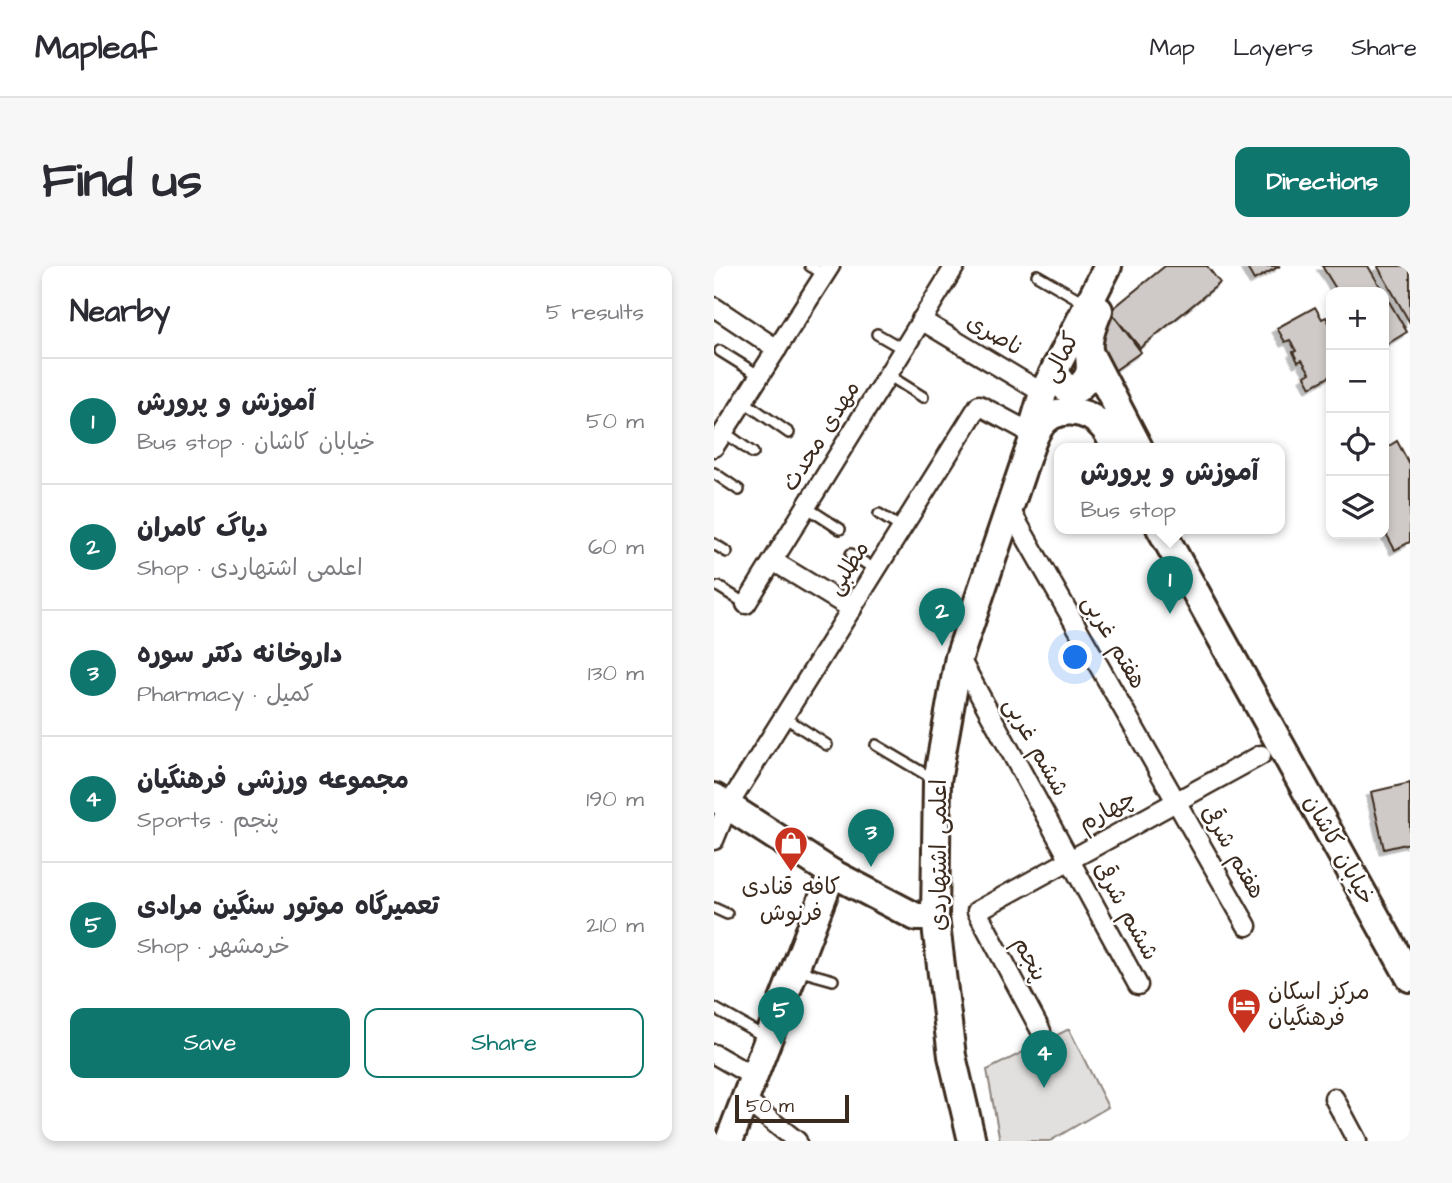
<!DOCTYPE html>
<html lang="en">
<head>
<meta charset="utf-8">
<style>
  body { margin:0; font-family:"Architects Daughter","Playpen Sans Arabic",sans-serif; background:#f7f7f7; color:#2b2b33 }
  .controls { position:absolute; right:21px; top:21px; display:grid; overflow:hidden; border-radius:14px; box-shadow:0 4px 10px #0003 }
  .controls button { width:63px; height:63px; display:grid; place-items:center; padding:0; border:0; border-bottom:2px solid #e1e1e2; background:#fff; color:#2b2b33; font:35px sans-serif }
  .scale { position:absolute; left:21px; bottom:18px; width:114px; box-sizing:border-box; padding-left:7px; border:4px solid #3b2a1e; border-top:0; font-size:19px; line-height:24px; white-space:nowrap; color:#3b2a1e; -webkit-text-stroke:5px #fff; paint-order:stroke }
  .you { position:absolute; left:362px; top:392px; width:24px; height:24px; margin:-18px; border:5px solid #fff; border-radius:50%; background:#1a73e8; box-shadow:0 0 0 10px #1a73e833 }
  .badge { display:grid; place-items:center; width:46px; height:46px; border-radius:50%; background:#0f766e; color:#fff; font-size:23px; font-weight:700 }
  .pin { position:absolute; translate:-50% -58px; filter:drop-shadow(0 2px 4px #0008) }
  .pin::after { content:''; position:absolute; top:37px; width:24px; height:21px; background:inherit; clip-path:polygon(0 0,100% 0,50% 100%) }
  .popup { position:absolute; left:340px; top:177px; width:231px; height:91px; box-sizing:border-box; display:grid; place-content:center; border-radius:14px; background:#fff; filter:drop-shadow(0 2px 5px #0005); font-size:23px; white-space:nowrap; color:#7c7c81 }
  .popup b { font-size:26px; color:#2b2b33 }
  .popup::after { content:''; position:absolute; left:50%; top:100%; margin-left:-14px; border:14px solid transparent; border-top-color:#fff }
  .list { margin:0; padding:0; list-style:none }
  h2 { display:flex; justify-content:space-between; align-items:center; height:91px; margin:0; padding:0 28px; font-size:30px }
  h2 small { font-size:23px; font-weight:400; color:#7c7c81 }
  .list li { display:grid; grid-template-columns:46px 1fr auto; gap:21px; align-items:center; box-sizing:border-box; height:126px; padding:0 28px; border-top:2px solid #e1e1e2 }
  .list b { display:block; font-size:26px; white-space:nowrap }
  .list p { margin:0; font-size:23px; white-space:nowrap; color:#7c7c81 }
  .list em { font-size:23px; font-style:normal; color:#7c7c81 }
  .actions { display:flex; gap:14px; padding:21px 28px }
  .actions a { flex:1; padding:16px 0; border:2px solid #0f766e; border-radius:14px; text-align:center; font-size:24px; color:#0f766e }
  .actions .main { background:#0f766e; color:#fff }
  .icon { flex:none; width:38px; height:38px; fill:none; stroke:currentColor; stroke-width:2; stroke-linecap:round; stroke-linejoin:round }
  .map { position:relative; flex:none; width:696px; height:875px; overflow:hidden; border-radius:14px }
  header { display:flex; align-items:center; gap:42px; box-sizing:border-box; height:98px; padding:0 35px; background:#fff; border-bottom:2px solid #e1e1e2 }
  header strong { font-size:33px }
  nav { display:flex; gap:38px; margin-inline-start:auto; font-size:24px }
  .intro { display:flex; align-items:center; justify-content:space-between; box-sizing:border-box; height:168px; padding:0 42px }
  h1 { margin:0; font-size:49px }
  .button { padding:18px 32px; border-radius:14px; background:#0f766e; color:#fff; font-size:24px; font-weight:700 }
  main { display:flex; gap:42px; padding:0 42px }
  aside { flex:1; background:#fff; border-radius:14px; box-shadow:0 4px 10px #0003 }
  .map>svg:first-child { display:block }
</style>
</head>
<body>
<header>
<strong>Mapleaf</strong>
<nav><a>Map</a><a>Layers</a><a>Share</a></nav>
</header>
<div class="intro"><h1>Find us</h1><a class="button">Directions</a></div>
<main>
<aside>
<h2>Nearby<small>5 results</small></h2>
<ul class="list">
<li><span class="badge">1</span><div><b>آموزش و پرورش</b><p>Bus stop · خیابان کاشان</p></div><em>50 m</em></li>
<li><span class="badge">2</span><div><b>دیاگ کامران</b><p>Shop · اعلمی اشتهاردی</p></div><em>60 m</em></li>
<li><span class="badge">3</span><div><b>داروخانه دکتر سوره</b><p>Pharmacy · کمیل</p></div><em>130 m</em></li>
<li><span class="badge">4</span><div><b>مجموعه ورزشی فرهنگیان</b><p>Sports · پنجم</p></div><em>190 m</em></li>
<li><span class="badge">5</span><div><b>تعمیرگاه موتور سنگین مرادی</b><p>Shop · خرمشهر</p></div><em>210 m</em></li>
</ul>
<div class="actions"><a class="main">Save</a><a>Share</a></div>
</aside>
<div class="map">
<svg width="696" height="875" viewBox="0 0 696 875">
  <defs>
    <filter id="shadow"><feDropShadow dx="-4.5" dy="4.5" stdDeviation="0" flood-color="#0004"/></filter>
  </defs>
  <rect width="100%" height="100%" fill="#fff"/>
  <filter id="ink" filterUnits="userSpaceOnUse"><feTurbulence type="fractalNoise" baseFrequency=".0143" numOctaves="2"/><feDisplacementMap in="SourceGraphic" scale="14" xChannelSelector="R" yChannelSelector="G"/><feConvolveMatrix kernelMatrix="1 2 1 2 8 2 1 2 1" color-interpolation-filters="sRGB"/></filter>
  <g filter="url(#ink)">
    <path fill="#e2e0de" stroke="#8e857e" stroke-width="2" d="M 355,763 L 394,841 L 336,875 L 286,875 L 273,804 Z"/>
    <g fill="#cfcac7" stroke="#3b2a1e" stroke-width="2" filter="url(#shadow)">
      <path d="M 451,0 L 493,0 L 506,17 L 426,82 L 396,45 Z"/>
      <path d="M 532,0 L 566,0 L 540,14 Z"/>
      <path d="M 608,0 L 654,0 L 693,66 L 670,80 L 670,26 L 624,26 Z"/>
      <path d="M 665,0 L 696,0 L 696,57 L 664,1 Z"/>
      <path d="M 601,41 L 608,53 L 612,51 L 617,61 L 617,110 L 597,121 L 591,110 L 596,107 L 588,94 L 584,96 L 579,86 L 582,85 L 576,74 L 571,76 L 563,62 Z"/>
      <path d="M 396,45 L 427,86 L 400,105 L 387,86 L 381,71 Z"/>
      <path d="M 683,175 L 696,199 L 696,276 L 681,284 L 670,264 L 670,183 Z"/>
      <path d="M 696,517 L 696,577 L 670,583 L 657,526 Z"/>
    </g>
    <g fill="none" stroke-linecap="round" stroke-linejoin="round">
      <g stroke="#3b2a1e" stroke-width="14">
        <g id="lane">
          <path d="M 96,0 L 110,8"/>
          <path d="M 323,9 L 373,38"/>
          <path d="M 163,68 L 189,83"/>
          <path d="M 6,85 L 46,110"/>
          <path d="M 174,109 L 209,131"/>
          <path d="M 29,135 L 75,167"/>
          <path d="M 10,166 L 39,187"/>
          <path d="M 0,207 L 25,224"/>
          <path d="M 92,241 L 126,263"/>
          <path d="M 165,248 L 188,262"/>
          <path d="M 0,278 L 13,286"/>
          <path d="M 137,288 L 162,304"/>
          <path d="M 5,321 L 32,338"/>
          <path d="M 70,451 L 113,479"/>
          <path d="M 162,479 L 221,514"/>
          <path d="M 0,642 L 13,648"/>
          <path d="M 83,704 L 119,714"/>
          <path d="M 0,742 L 53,772"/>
        </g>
      </g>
      <g stroke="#3b2a1e" stroke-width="23">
        <g id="street">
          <path d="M 0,41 L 63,83"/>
          <path d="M 207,54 L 329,127"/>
          <path d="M 0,181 L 116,0"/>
          <path d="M 295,242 L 533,660"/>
          <path d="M 59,295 L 138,343"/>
          <path d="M 32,338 L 241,0"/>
          <path d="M 245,391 L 424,719"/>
          <path d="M 0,574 L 14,540 L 265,139 L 317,167"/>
          <path d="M 327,765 L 263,645 L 547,489"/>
          <path d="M 0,788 L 40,811"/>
          <path d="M 620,832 L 643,875"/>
          <path d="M 31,834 L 83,875"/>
        </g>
      </g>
      <g stroke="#3b2a1e" stroke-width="32">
        <g id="secondary">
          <path d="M 376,88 L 425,182"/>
          <path d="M 342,101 L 344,113 L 352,122 L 364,122 C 383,105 373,98 375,76 C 376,65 381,54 385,44"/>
          <path d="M 317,168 L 329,127 L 394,0"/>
          <path d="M 446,262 L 696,712"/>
          <path d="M 0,531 L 118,607 L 202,651 L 221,651"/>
          <path d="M 15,875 L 118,607"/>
          <path d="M 258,875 L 238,790 L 221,651 L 223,515 L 245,391 L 314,187 C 317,179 320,169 325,162 C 340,138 374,142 391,163 C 395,168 398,176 402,182"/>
        </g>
      </g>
      <use href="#lane" stroke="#fff" stroke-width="9"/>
      <use href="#street" stroke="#fff" stroke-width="18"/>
      <use href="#secondary" stroke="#fff" stroke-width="26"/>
    </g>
  </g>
  <defs>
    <g id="shop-pin" transform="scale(1.75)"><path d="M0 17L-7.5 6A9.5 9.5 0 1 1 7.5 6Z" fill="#c8321e" stroke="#fff"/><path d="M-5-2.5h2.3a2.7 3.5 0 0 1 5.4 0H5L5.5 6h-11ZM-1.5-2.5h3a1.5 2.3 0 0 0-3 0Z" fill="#fff"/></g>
    <g id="hotel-pin" transform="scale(1.75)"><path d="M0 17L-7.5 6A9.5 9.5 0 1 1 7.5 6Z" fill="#c8321e" stroke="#fff"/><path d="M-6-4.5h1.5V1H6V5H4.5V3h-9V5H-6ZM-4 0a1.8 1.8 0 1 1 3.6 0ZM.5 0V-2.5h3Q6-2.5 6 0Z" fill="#fff"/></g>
  </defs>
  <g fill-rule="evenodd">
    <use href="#shop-pin" x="77" y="577"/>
    <use href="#hotel-pin" x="530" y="739"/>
  </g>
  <g text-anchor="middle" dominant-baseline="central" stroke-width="5" stroke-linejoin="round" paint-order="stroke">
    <g font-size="23" fill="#3b2a1e" stroke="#fff">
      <text transform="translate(281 69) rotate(30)">ناصری</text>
      <text transform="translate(347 91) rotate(-63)">کمالی</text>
      <text transform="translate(107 170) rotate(-58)">مهدی محدث</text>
      <text transform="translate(134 302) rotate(-58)">مطلبی</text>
      <text transform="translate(400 376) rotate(60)">هفتم غربی</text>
      <text transform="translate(322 481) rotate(61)">ششم غربی</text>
      <text transform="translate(393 545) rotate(-29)">چهارم</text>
      <text transform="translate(625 584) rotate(61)">خیابان کاشان</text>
      <text transform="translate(519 586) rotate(60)">هفتم شرقی</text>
      <text transform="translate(225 589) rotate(-90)">اعلمی اشتهاردی</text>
      <text transform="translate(412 645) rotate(61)">ششم شرقی</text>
      <text transform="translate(316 693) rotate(62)">پنجم</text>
    </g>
    <g font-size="23" fill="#3b2a1e" stroke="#fff">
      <text x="77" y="621">کافه قنادی<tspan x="77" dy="26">فرنوش</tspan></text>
      <text x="554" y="726" text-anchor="start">مرکز اسکان<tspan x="554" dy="26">فرهنگیان</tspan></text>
    </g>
  </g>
</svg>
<div class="controls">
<button>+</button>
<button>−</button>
<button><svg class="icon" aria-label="locate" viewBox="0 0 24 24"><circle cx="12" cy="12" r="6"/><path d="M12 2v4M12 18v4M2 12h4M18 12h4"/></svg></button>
<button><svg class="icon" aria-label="layers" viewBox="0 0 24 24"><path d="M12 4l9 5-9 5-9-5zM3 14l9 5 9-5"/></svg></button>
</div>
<div class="scale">50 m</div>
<div class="you"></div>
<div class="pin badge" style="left:456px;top:348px">1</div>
<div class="popup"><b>آموزش و پرورش</b>Bus stop</div>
<div class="pin badge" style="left:228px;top:380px">2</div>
<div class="pin badge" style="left:157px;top:601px">3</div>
<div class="pin badge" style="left:330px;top:822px">4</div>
<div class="pin badge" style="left:67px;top:779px">5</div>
</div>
</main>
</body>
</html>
